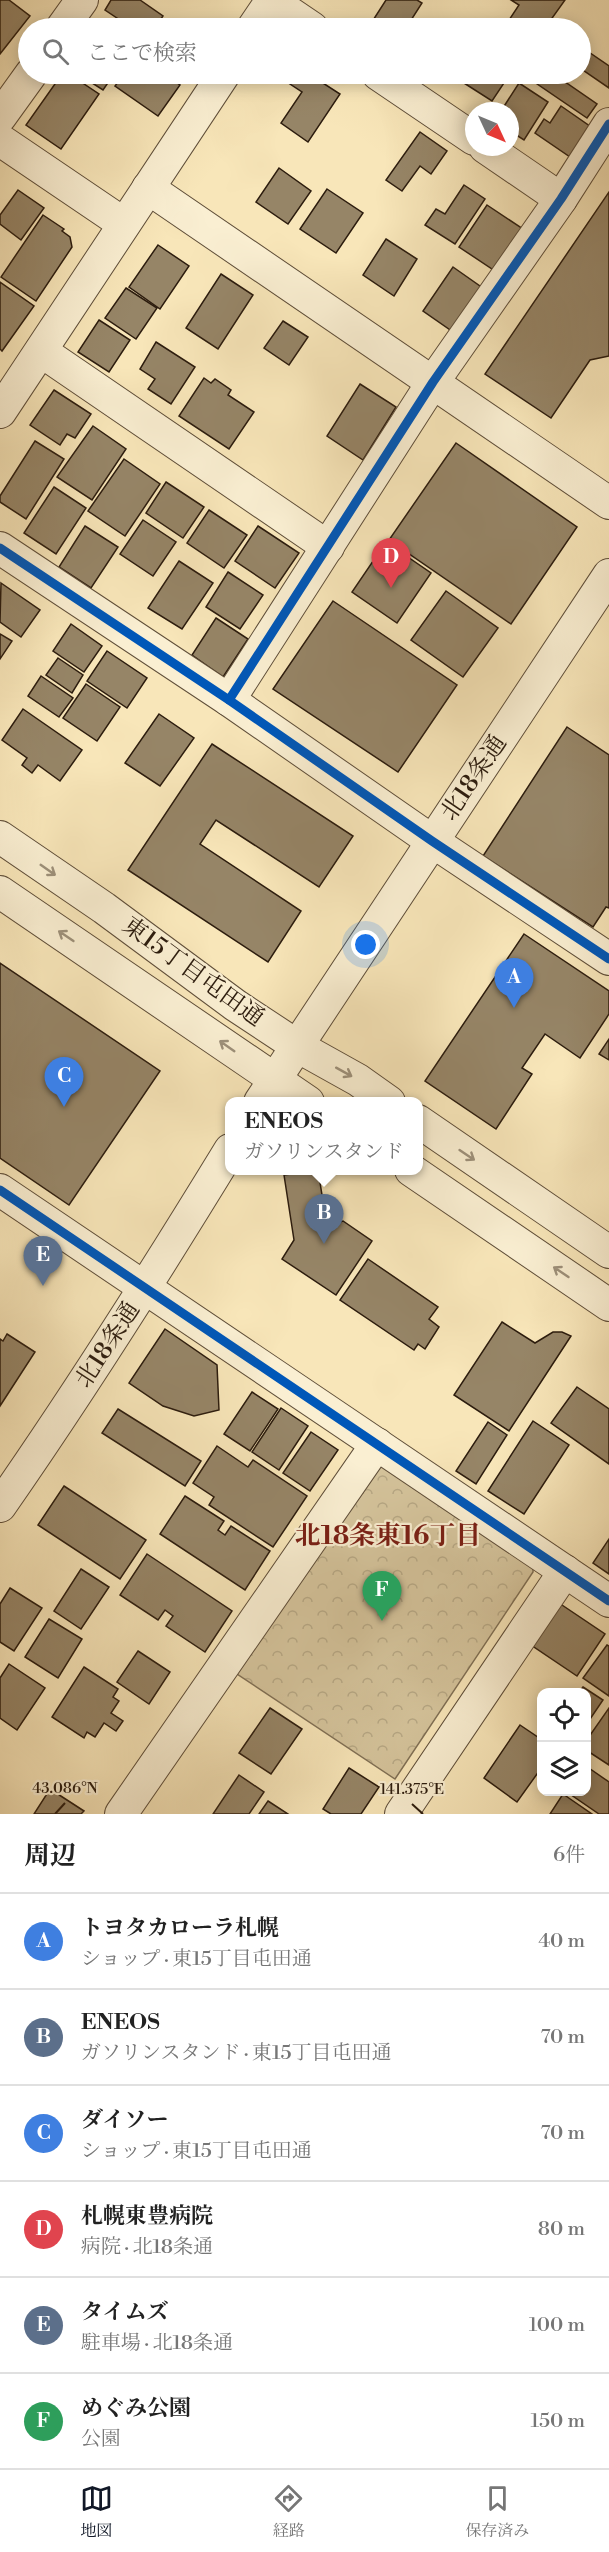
<!DOCTYPE html>
<html lang="ja">
<head>
<meta charset="utf-8">
<style>
  body { margin:0; font-family:"Libre Bodoni","Noto Serif JP",serif; background:#f6f6f6; color:#222 }
  .controls { position:absolute; right:18px; bottom:18px; display:grid; overflow:hidden; border-radius:12px; box-shadow:0 3px 15px #0003 }
  .controls button { width:54px; height:54px; display:grid; place-items:center; padding:0; border:0; border-bottom:2px solid #e0e0e0; background:#fff; color:#222; font:30px sans-serif }
  .compass { position:absolute; left:465px; top:102px; width:54px; height:54px; border-radius:50%; background:#fff; box-shadow:0 3px 15px #0003; rotate:134deg }
  .you { position:absolute; left:366px; top:945px; width:21px; height:21px; margin:-15px; border:4px solid #fff; border-radius:50%; background:#1a73e8; box-shadow:0 0 0 9px #1a73e833 }
  .badge { display:grid; place-items:center; width:39px; height:39px; border-radius:50%; background:#111827; color:#fff; font-size:20px; font-weight:700 }
  .pin { position:absolute; translate:-50% -50px; filter:drop-shadow(0 2px 3px #0008) }
  .pin::after { content:''; position:absolute; top:32px; width:21px; height:18px; background:inherit; clip-path:polygon(0 0,100% 0,50% 100%) }
  .popup { position:absolute; left:225px; top:1097px; width:198px; height:78px; box-sizing:border-box; display:grid; place-content:center; border-radius:12px; background:#fff; filter:drop-shadow(0 2px 4px #0005); font-size:20px; white-space:nowrap; color:#767676 }
  .popup b { font-size:22px; color:#222 }
  .popup::after { content:''; position:absolute; left:50%; top:100%; margin-left:-12px; border:12px solid transparent; border-top-color:#fff }
  .list { margin:0; padding:0; list-style:none }
  h2 { display:flex; justify-content:space-between; align-items:center; height:78px; margin:0; padding:0 24px; font-size:26px }
  h2 small { font-size:20px; font-weight:400; color:#767676 }
  .list li { display:grid; grid-template-columns:39px 1fr auto; gap:18px; align-items:center; box-sizing:border-box; height:96px; padding:0 24px; border-top:2px solid #e0e0e0 }
  .list b { display:block; font-size:22px; white-space:nowrap }
  .list p { margin:0; font-size:20px; white-space:nowrap; color:#767676 }
  .list em { font-size:20px; font-style:normal; color:#767676 }
  .icon { flex:none; width:33px; height:33px; fill:none; stroke:currentColor; stroke-width:2; stroke-linecap:round; stroke-linejoin:round }
  .map { position:relative; flex:none; width:609px; height:1814px; overflow:hidden }
  .search { position:absolute; background:#fff; box-shadow:0 3px 15px #0003; left:18px; right:18px; top:18px; height:66px; display:flex; align-items:center; gap:15px; box-sizing:border-box; padding:0 21px; border-radius:33px; color:#767676; font-size:22px }
  .sheet { height:654px; background:#fff }
  nav { display:flex; justify-content:space-around; align-items:center; box-sizing:border-box; height:84px; border-top:2px solid #e0e0e0; background:#fff; font-size:16px; color:#767676 }
  nav a { display:grid; justify-items:center; gap:3px }
  nav .on { color:#111827 }
  .map>svg:first-child { display:block }
</style>
</head>
<body>
<div class="map">
<svg width="609" height="1814" viewBox="0 0 609 1814">
  <defs>
    <pattern id="park-crowns" width="20" height="18" patternUnits="userSpaceOnUse" patternTransform="scale(1.5)"><rect width="20" height="18" fill="#d5c49c"/><path d="M2 6a3 3 0 1 1 6 0M12 15a3 3 0 1 1 6 0" fill="none" stroke="#b7a885"/></pattern>
  </defs>
  <rect width="100%" height="100%" fill="#f8e6b9"/>
  <filter id="stains"><feTurbulence type="fractalNoise" baseFrequency=".00333" numOctaves="4"/><feColorMatrix values="0 0 0 0 .2 0 0 0 0 .09 0 0 0 0 .02 0 0 0 .5 -.17"/></filter>
  <radialGradient id="worn" r=".72"><stop offset=".6" stop-color="#630" stop-opacity="0"/><stop offset="1" stop-color="#630" stop-opacity=".3"/></radialGradient>
  <path fill="url(#park-crowns)" stroke="#807055" stroke-width="1.5" d="M 381,1460 L 533,1564 L 533,1572 L 395,1779 L 231,1670 Z"/>
  <g fill="#968567" stroke="#2c1c0e" stroke-width="1.5">
    <path d="M 0,0 L 9,0 L 30,16 L 0,54 Z"/>
    <path d="M 111,0 L 140,0 L 163,16 L 155,28 L 132,28 L 105,10 Z"/>
    <path d="M 386,0 L 417,0 L 422,3 L 406,28 L 368,28 Z"/>
    <path d="M 511,0 L 565,0 L 545,28 L 521,28 L 509,20 L 519,5 Z"/>
    <path d="M 580,46 L 609,66 L 609,88 L 580,68 Z"/>
    <path d="M 62,74 L 69,74 L 99,94 L 61,149 L 26,125 Z"/>
    <path d="M 78,74 L 114,74 L 103,90 Z"/>
    <path d="M 124,74 L 164,74 L 180,85 L 158,116 L 115,86 Z"/>
    <path d="M 292,74 L 309,74 L 340,94 L 308,142 L 281,123 L 302,92 L 287,82 Z"/>
    <path d="M 455,74 L 510,74 L 492,101 L 453,76 Z"/>
    <path d="M 529,74 L 564,74 L 561,79 L 597,104 L 587,118 L 527,77 Z"/>
    <path d="M 519,83 L 548,102 L 524,140 L 510,131 L 510,111 L 501,111 Z"/>
    <path d="M 561,106 L 594,129 L 573,159 L 535,133 L 544,119 L 550,123 Z"/>
    <path d="M 420,132 L 447,151 L 431,174 L 420,166 L 402,191 L 386,180 Z"/>
    <path d="M 279,168 L 311,191 L 288,224 L 256,202 Z"/>
    <path d="M 464,185 L 485,199 L 455,244 L 425,225 L 436,209 L 445,214 Z"/>
    <path d="M 327,189 L 363,213 L 336,253 L 300,229 Z"/>
    <path d="M 18,190 L 44,208 L 21,240 L 0,224 L 0,215 Z"/>
    <path d="M 609,192 L 609,356 L 590,360 L 551,418 L 485,374 Z"/>
    <path d="M 487,205 L 526,231 L 498,273 L 459,247 Z"/>
    <path d="M 43,215 L 64,229 L 62,231 L 70,237 L 72,247 L 36,301 L 1,277 Z"/>
    <path d="M 386,239 L 417,259 L 394,296 L 363,275 Z"/>
    <path d="M 158,245 L 189,266 L 160,309 L 129,287 Z"/>
    <path d="M 453,267 L 487,291 L 456,334 L 423,311 Z"/>
    <path d="M 221,274 L 253,295 L 218,349 L 186,328 Z"/>
    <path d="M 0,282 L 34,306 L 2,351 L 0,349 Z"/>
    <path d="M 126,288 L 157,308 L 136,339 L 105,318 Z"/>
    <path d="M 99,320 L 130,340 L 109,372 L 78,352 Z"/>
    <path d="M 283,321 L 308,337 L 289,365 L 264,348 Z"/>
    <path d="M 156,342 L 195,367 L 171,404 L 148,389 L 155,379 L 140,369 Z"/>
    <path d="M 204,378 L 211,383 L 215,379 L 231,390 L 228,395 L 254,412 L 229,449 L 179,416 Z"/>
    <path d="M 360,384 L 396,407 L 363,460 L 327,436 Z"/>
    <path d="M 54,390 L 91,414 L 75,438 L 67,434 L 60,445 L 30,425 Z"/>
    <path d="M 93,426 L 126,449 L 92,500 L 57,477 Z"/>
    <path d="M 35,441 L 64,459 L 26,519 L 0,502 L 0,496 Z"/>
    <path d="M 456,443 L 577,527 L 511,624 L 389,540 Z"/>
    <path d="M 124,459 L 160,484 L 125,536 L 88,511 Z"/>
    <path d="M 166,482 L 204,507 L 183,538 L 146,513 Z"/>
    <path d="M 54,487 L 86,508 L 56,554 L 24,533 Z"/>
    <path d="M 209,510 L 247,535 L 224,568 L 187,543 Z"/>
    <path d="M 143,520 L 176,542 L 153,576 L 120,554 Z"/>
    <path d="M 85,526 L 118,547 L 91,588 L 59,567 Z"/>
    <path d="M 258,526 L 299,553 L 275,588 L 235,561 Z"/>
    <path d="M 386,542 L 431,573 L 397,623 L 352,592 Z"/>
    <path d="M 179,561 L 213,583 L 182,629 L 148,608 Z"/>
    <path d="M 228,572 L 263,595 L 240,629 L 206,607 Z"/>
    <path d="M 1,583 L 40,610 L 21,637 L 0,622 Z"/>
    <path d="M 446,591 L 498,628 L 463,677 L 411,640 Z"/>
    <path d="M 333,601 L 457,685 L 398,772 L 273,689 Z"/>
    <path d="M 216,618 L 248,639 L 223,677 L 192,655 Z"/>
    <path d="M 71,624 L 102,646 L 84,672 L 53,651 Z"/>
    <path d="M 0,634 L 12,641 L 0,659 Z"/>
    <path d="M 107,651 L 147,678 L 127,708 L 87,681 Z"/>
    <path d="M 58,658 L 83,675 L 72,693 L 46,675 Z"/>
    <path d="M 41,676 L 73,698 L 59,717 L 28,696 Z"/>
    <path d="M 86,684 L 120,707 L 97,741 L 63,718 Z"/>
    <path d="M 23,709 L 82,750 L 60,781 L 38,765 L 32,773 L 22,765 L 27,758 L 2,740 Z"/>
    <path d="M 159,714 L 194,738 L 160,786 L 125,763 Z"/>
    <path d="M 567,727 L 609,755 L 609,908 L 606,907 L 593,927 L 483,856 Z"/>
    <path d="M 212,744 L 353,836 L 319,887 L 216,820 L 200,844 L 301,911 L 268,962 L 128,870 Z"/>
    <path d="M 524,934 L 609,991 L 609,1014 L 580,1058 L 545,1034 L 522,1068 L 532,1074 L 496,1129 L 425,1081 Z"/>
    <path d="M 0,963 L 160,1071 L 69,1205 L 0,1158 Z"/>
    <path d="M 609,1039 L 609,1060 L 599,1054 Z"/>
    <path d="M 318,1170 L 327,1226 L 343,1221 L 372,1241 L 336,1295 L 282,1259 L 294,1240 L 284,1175 Z"/>
    <path d="M 368,1259 L 438,1307 L 429,1319 L 439,1327 L 425,1349 L 418,1344 L 414,1350 L 340,1300 Z"/>
    <path d="M 502,1322 L 535,1343 L 553,1332 L 562,1332 L 571,1336 L 509,1431 L 454,1395 Z"/>
    <path d="M 165,1329 L 217,1365 L 219,1410 L 194,1416 L 163,1406 L 129,1383 Z"/>
    <path d="M 7,1334 L 35,1352 L 0,1406 L 0,1339 L 3,1341 Z"/>
    <path d="M 577,1387 L 609,1409 L 609,1464 L 551,1423 Z"/>
    <path d="M 252,1392 L 278,1409 L 250,1451 L 224,1434 Z"/>
    <path d="M 281,1408 L 308,1426 L 279,1470 L 252,1452 Z"/>
    <path d="M 118,1409 L 201,1461 L 185,1486 L 102,1433 Z"/>
    <path d="M 533,1421 L 569,1445 L 524,1514 L 488,1491 Z"/>
    <path d="M 488,1422 L 507,1435 L 476,1484 L 456,1471 Z"/>
    <path d="M 311,1432 L 338,1450 L 310,1491 L 283,1473 Z"/>
    <path d="M 217,1446 L 248,1467 L 253,1460 L 307,1496 L 273,1547 L 209,1505 L 214,1497 L 193,1483 Z"/>
    <path d="M 64,1486 L 146,1540 L 120,1579 L 38,1525 Z"/>
    <path d="M 185,1496 L 224,1521 L 218,1530 L 225,1535 L 231,1526 L 270,1551 L 245,1590 L 160,1534 Z"/>
    <path d="M 609,1539 L 609,1574 L 593,1563 Z"/>
    <path d="M 147,1554 L 232,1611 L 205,1652 L 166,1626 L 173,1616 L 165,1610 L 158,1620 L 120,1595 Z"/>
    <path d="M 81,1569 L 109,1587 L 81,1629 L 54,1611 Z"/>
    <path d="M 10,1588 L 42,1608 L 14,1651 L 0,1642 L 0,1604 Z"/>
    <path d="M 559,1603 L 605,1634 L 577,1676 L 531,1645 Z"/>
    <path d="M 49,1619 L 82,1639 L 58,1678 L 25,1657 Z"/>
    <path d="M 607,1645 L 609,1646 L 609,1696 L 583,1678 Z"/>
    <path d="M 138,1651 L 170,1672 L 149,1704 L 117,1682 Z"/>
    <path d="M 9,1664 L 45,1688 L 17,1730 L 0,1718 L 0,1678 Z"/>
    <path d="M 84,1667 L 118,1689 L 113,1697 L 119,1701 L 111,1713 L 123,1721 L 116,1731 L 104,1723 L 95,1737 L 87,1732 L 84,1738 L 52,1717 Z"/>
    <path d="M 583,1687 L 603,1700 L 586,1725 L 586,1692 L 579,1692 Z"/>
    <path d="M 270,1708 L 302,1729 L 271,1774 L 239,1753 Z"/>
    <path d="M 609,1708 L 609,1765 L 586,1750 L 586,1741 Z"/>
    <path d="M 520,1725 L 542,1740 L 542,1767 L 517,1802 L 484,1778 Z"/>
    <path d="M 586,1766 L 609,1782 L 609,1814 L 599,1814 L 567,1792 L 586,1792 Z"/>
    <path d="M 349,1768 L 379,1787 L 361,1814 L 331,1814 L 323,1809 Z"/>
    <path d="M 239,1775 L 264,1792 L 249,1814 L 213,1814 Z"/>
    <path d="M 50,1789 L 84,1811 L 81,1814 L 34,1814 Z"/>
    <path d="M 563,1794 L 592,1814 L 550,1814 Z"/>
    <path d="M 268,1801 L 288,1814 L 259,1814 Z"/>
  </g>
  <g fill="none" stroke-linecap="round" stroke-linejoin="round">
    <g stroke="#5f4e39" stroke-width="34">
      <g id="minor">
        <path d="M 272,1 L 312,28"/>
        <path d="M 62,28 L 82,0"/>
        <path d="M 253,28 L 272,0"/>
        <path d="M 378,74 L 474,139"/>
        <path d="M 0,117 L 31,74"/>
        <path d="M 0,140 L 124,224"/>
        <path d="M 485,147 L 561,199"/>
        <path d="M 148,188 L 609,503"/>
        <path d="M 41,351 L 328,547"/>
        <path d="M 0,412 L 224,74"/>
        <path d="M 0,548 L 229,700 L 432,841 L 609,959"/>
        <path d="M 229,700 L 433,382 L 561,199 L 609,124"/>
        <path d="M 0,837 L 104,908 L 235,1005 L 297,1046 L 358,1080 L 389,1102"/>
        <path d="M 0,892 L 308,1102"/>
        <path d="M 260,1102 L 609,575"/>
        <path d="M 418,1121 L 609,1252"/>
        <path d="M 411,1170 L 609,1305"/>
        <path d="M 0,1190 L 609,1601"/>
        <path d="M 0,1506 C 81,1390 156,1271 230,1150"/>
        <path d="M 121,1814 L 377,1444"/>
        <path d="M 401,1814 L 565,1571"/>
      </g>
    </g>
    <use href="#minor" stroke="#faefd2" stroke-width="32"/>
    <g stroke="#faefd2" stroke-width="13">
      <g id="cycleway">
        <path d="M 0,548 L 229,700 L 432,841 L 609,959"/>
        <path d="M 229,700 L 433,382 L 561,199 L 609,124"/>
        <path d="M 0,1190 L 609,1601"/>
      </g>
    </g>
    <use href="#cycleway" stroke="#0057b8" stroke-width="9"/>
  </g>
  <defs><path id="oneway-shaft" d="M-6 0H5M1.5-3L5.5 0L1.5 3" fill="none" stroke-width="1.6" stroke-linecap="round" stroke-linejoin="round" transform="scale(1.5)"/></defs>
  <g stroke="#9d907a">
    <use href="#oneway-shaft" transform="translate(48 870) rotate(35)"/>
    <use href="#oneway-shaft" transform="translate(66 936) rotate(-146)"/>
    <use href="#oneway-shaft" transform="translate(227 1046) rotate(-145)"/>
    <use href="#oneway-shaft" transform="translate(344 1072) rotate(29)"/>
    <use href="#oneway-shaft" transform="translate(467 1155) rotate(34)"/>
    <use href="#oneway-shaft" transform="translate(561 1272) rotate(-146)"/>
  </g>
  <path fill="none" stroke="#2c1c0e" stroke-width="2" d="M 412,1804 L 423,1814M 55,1814 L 65,1803"/>
  <g text-anchor="middle" dominant-baseline="central" stroke-width="4.5" stroke-linejoin="round" paint-order="stroke">
    <g font-size="24" fill="#2c1c0e" stroke="#faefd2">
      <text transform="translate(474 778) rotate(-56)">北18条通</text>
      <text transform="translate(193 972) rotate(36)">東15丁目屯田通</text>
      <text transform="translate(108 1345) rotate(-57)">北18条通</text>
    </g>
    <g font-size="26" font-weight="bold" fill="#7a1f14" stroke="#faefd2">
      <text x="388" y="1536">北18条東16丁目</text>
    </g>
  </g>
  <g font-size="15" text-anchor="middle" fill="#2c1c0e" stroke="#faefd2" stroke-width="4.5" stroke-linejoin="round" paint-order="stroke">
    <text x="65" y="1793">43.086°N</text>
    <text x="412" y="1794">141.375°E</text>
  </g>
  <rect width="100%" height="100%" filter="url(#stains)"/>
  <rect width="100%" height="100%" fill="url(#worn)"/>
</svg>
<div class="controls">
<button><svg class="icon" aria-label="locate" viewBox="0 0 24 24"><circle cx="12" cy="12" r="6"/><path d="M12 2v4M12 18v4M2 12h4M18 12h4"/></svg></button>
<button><svg class="icon" aria-label="layers" viewBox="0 0 24 24"><path d="M12 4l9 5-9 5-9-5zM3 14l9 5 9-5"/></svg></button>
</div>
<svg class="compass" viewBox="-18 -18 36 36"><path d="M0-13l5 13h-10z" fill="#e53935"/><path d="M0 13l5-13h-10z" fill="#767676"/></svg>
<div class="you"></div>
<div class="pin badge" style="left:514px;top:1008px;background:#3f7fe0">A</div>
<div class="pin badge" style="left:324px;top:1244px;background:#5c6f8a">B</div>
<div class="popup"><b>ENEOS</b>ガソリンスタンド</div>
<div class="pin badge" style="left:64px;top:1107px;background:#3f7fe0">C</div>
<div class="pin badge" style="left:391px;top:588px;background:#e0444e">D</div>
<div class="pin badge" style="left:43px;top:1286px;background:#5c6f8a">E</div>
<div class="pin badge" style="left:382px;top:1621px;background:#2e9e5b">F</div>
<div class="search"><svg class="icon" aria-label="search" viewBox="0 0 24 24"><circle cx="10" cy="10" r="6"/><path d="M15 15l6 6"/></svg>ここで検索</div>
</div>
<section class="sheet">
<h2>周辺<small>6件</small></h2>
<ul class="list">
<li><span class="badge" style="background:#3f7fe0">A</span><div><b>トヨタカローラ札幌</b><p>ショップ · 東15丁目屯田通</p></div><em>40 m</em></li>
<li><span class="badge" style="background:#5c6f8a">B</span><div><b>ENEOS</b><p>ガソリンスタンド · 東15丁目屯田通</p></div><em>70 m</em></li>
<li><span class="badge" style="background:#3f7fe0">C</span><div><b>ダイソー</b><p>ショップ · 東15丁目屯田通</p></div><em>70 m</em></li>
<li><span class="badge" style="background:#e0444e">D</span><div><b>札幌東豊病院</b><p>病院 · 北18条通</p></div><em>80 m</em></li>
<li><span class="badge" style="background:#5c6f8a">E</span><div><b>タイムズ</b><p>駐車場 · 北18条通</p></div><em>100 m</em></li>
<li><span class="badge" style="background:#2e9e5b">F</span><div><b>めぐみ公園</b><p>公園</p></div><em>150 m</em></li>
</ul>
</section>
<nav>
<a class="on"><svg class="icon" aria-label="map" viewBox="0 0 24 24"><path d="M3 6l6-2 6 2 6-2v14l-6 2-6-2-6 2zM9 4v14M15 6v14"/></svg>地図</a>
<a><svg class="icon" aria-label="directions" viewBox="0 0 24 24"><path d="M12 3l9 9-9 9-9-9zM9 14v-3h6M13 9l2 2-2 2"/></svg>経路</a>
<a><svg class="icon" aria-label="saved" viewBox="0 0 24 24"><path d="M7 4h10v16l-5-4-5 4z"/></svg>保存済み</a>
</nav>
</body>
</html>
